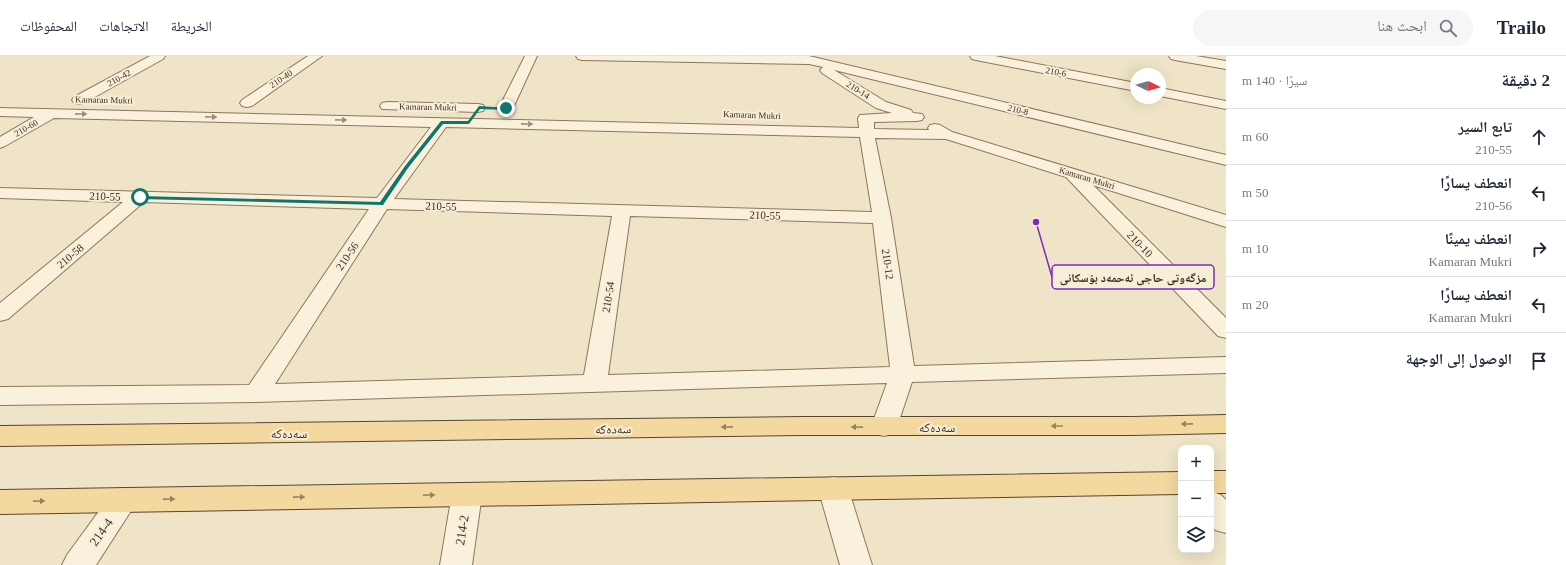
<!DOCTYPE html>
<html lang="ar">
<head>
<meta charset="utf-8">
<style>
  body { margin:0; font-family:"Times New Roman","Noto Naskh Arabic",serif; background:#f6f6f7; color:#1f2937; direction:rtl }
  .controls { position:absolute; right:12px; bottom:12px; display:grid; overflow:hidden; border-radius:8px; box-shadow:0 4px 16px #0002 }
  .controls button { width:36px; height:36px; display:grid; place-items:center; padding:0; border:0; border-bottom:1px solid #e0e1e3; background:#fff; color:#1f2937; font:20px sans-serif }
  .compass { position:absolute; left:1130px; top:12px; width:36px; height:36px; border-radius:50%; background:#fff; box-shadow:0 4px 16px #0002; rotate:95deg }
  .stop { position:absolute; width:12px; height:12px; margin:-9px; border:3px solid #0f766e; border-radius:50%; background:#fff }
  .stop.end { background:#0f766e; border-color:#fff; box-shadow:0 1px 4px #0008 }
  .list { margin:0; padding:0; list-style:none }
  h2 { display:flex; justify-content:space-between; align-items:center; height:52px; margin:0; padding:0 16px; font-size:17px }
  h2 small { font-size:13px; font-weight:400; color:#747a83 }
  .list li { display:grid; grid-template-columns:26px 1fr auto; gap:12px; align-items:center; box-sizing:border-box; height:56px; padding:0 16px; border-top:1px solid #e0e1e3 }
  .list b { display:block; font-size:15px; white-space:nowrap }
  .list p { margin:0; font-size:13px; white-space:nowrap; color:#747a83 }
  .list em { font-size:13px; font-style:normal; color:#747a83 }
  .icon { flex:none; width:22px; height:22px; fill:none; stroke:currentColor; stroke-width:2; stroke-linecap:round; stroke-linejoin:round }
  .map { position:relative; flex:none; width:1226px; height:509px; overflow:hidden; direction:ltr }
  header { display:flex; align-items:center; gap:24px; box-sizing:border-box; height:56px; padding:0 20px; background:#fff; border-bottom:1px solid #e0e1e3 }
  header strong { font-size:19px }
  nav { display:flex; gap:22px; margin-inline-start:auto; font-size:14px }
  .search { width:280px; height:36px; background:#f6f6f7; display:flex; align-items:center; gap:10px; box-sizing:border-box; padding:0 14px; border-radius:22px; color:#747a83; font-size:15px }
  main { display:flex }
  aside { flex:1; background:#fff }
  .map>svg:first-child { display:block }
</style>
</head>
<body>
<header>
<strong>Trailo</strong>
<div class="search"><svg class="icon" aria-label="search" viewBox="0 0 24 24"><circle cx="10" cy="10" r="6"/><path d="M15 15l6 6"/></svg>ابحث هنا</div>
<nav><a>الخريطة</a><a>الاتجاهات</a><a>المحفوظات</a></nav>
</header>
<main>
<aside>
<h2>2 دقيقة<small>سيرًا · 140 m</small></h2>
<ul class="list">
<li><svg class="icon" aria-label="ahead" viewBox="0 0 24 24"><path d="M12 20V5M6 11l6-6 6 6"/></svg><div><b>تابع السير</b><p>210-55</p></div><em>60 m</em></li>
<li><svg class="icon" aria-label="left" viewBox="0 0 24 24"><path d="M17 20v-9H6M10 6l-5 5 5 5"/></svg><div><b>انعطف يسارًا</b><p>210-56</p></div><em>50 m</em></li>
<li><svg class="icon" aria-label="right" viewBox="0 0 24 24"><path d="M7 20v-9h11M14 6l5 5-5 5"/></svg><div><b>انعطف يمينًا</b><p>Kamaran Mukri</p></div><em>10 m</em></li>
<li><svg class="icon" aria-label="left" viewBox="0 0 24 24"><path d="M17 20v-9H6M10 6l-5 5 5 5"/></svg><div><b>انعطف يسارًا</b><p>Kamaran Mukri</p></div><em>20 m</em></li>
<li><svg class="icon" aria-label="arrive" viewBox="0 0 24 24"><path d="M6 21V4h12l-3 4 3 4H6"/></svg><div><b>الوصول إلى الوجهة</b></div></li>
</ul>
</aside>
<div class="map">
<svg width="1226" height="509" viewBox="0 0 1226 509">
  <rect width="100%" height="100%" fill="#f0e4c8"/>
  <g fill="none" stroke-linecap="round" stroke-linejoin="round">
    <g stroke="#8d765c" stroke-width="2">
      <g id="minor">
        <path d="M 150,0 L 165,0 L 163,3 L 84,47 L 79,48 L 74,47 L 72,44 L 74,41 Z"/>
        <path d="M 308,0 L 322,0 L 252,50 L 247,51 L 242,50 L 240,47 L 242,44 Z"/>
        <path d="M 525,0 L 537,0 L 513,52 L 511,55 L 506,56 L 501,55 L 499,52 Z"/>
        <path d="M 576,0 L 809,0 L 1226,99 L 1226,109 L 834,14 L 886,46 L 911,54 L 913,57 L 922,58 L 924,61 L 922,64 L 917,65 L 874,66 L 874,73 L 929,74 L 928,72 L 930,69 L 935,68 L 940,69 L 952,76 L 1226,159 L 1226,171 L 1093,129 L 1226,262 L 1226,282 L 1218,280 L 1066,121 L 946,83 L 875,82 L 891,162 L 914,310 L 1226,301 L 1226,317 L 912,326 L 897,371 L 893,378 L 884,380 L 875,378 L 871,371 L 887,327 L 256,346 L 0,349 L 0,331 L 249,329 L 369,153 L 144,146 L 8,263 L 0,265 L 0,247 L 123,146 L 0,142 L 0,132 L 377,142 L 431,71 L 54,62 L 5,90 L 0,92 L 0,81 L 34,61 L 0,60 L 0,52 L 859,72 L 858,62 L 860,59 L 892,57 L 876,52 L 822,17 L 820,14 L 823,11 L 809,8 L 582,4 L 578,3 ZM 446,71 L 860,81 L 872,156 L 394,143 ZM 387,153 L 612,160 L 584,319 L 275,328 ZM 630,160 L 873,167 L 890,311 L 608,319 Z"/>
        <path d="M 970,0 L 995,0 L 1136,27 L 1136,35 L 976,4 L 972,3 Z"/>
        <path d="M 1169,0 L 1196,0 L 1226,5 L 1226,13 L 1175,4 L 1171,3 Z"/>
        <path d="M 1160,32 L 1226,45 L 1226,53 L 1160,40 Z"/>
        <path d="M 387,46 L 478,48 L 483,49 L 485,52 L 483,55 L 478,56 L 382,53 L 380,50 L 382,47 Z"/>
        <path d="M 833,421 L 843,424 L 848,432 L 872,509 L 840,509 L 818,432 L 823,424 Z"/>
        <path d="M 467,427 L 477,430 L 482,438 L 472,509 L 440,509 L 452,438 L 457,430 Z"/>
        <path d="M 123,432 L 133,436 L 138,444 L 96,509 L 62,509 L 67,499 L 113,436 Z"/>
        <path d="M 1211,435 L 1221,439 L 1226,444 L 1226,477 L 1215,474 L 1211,468 Z"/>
      </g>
    </g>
    <g stroke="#5b4430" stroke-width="2">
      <g id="major">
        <path d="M 1226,359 L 1226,377 L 1132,379 L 803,379 L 0,390 L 0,370 L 803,361 L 1132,361 Z"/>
        <rect x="1211" y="415" width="15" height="22"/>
        <path d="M 1181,416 L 1181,438 L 0,458 L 0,434 Z"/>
      </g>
    </g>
    <use href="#minor" fill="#faf1dc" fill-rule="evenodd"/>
    <use href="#major" fill="#f3d9a0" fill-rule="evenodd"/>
  </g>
  <defs><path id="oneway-solid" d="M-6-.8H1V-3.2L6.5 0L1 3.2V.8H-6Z"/></defs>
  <g fill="#9c907e">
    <use href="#oneway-solid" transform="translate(81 58) rotate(1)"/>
    <use href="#oneway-solid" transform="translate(211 61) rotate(1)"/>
    <use href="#oneway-solid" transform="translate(341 64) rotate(1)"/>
    <use href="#oneway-solid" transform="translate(527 68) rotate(1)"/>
  </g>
  <g fill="#988460">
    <use href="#oneway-solid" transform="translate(1187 368) rotate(179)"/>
    <use href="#oneway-solid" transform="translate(1057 370) rotate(180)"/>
    <use href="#oneway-solid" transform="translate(727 371) rotate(179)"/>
    <use href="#oneway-solid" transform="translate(857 371) rotate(-179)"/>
    <use href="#oneway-solid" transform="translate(429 439) rotate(-1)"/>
    <use href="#oneway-solid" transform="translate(299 441) rotate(-1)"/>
    <use href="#oneway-solid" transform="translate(169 443) rotate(-1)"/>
    <use href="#oneway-solid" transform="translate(39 445) rotate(-1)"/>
  </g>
  <path fill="#0f766e" d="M 479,50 L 508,52 L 506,54 L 480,53 L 469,68 L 443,68 L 408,112 L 383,149 L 140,143 L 138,141 L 140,140 L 380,146 L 405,110 L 441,65 L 468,65 Z"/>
  <g text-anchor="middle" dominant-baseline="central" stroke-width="4" stroke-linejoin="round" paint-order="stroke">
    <g font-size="9" fill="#3d2e20" stroke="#f7eed8">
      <text transform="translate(1056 16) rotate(11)">210-6</text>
      <text transform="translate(119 22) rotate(-29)">210-42</text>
      <text transform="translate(281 23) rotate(-34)">210-40</text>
      <text transform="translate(858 34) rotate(32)">210-14</text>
      <text transform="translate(104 44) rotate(1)">Kamaran Mukri</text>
      <text transform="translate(428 51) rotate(1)">Kamaran Mukri</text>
      <text transform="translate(1018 54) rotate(14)">210-8</text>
      <text transform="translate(752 59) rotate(2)">Kamaran Mukri</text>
      <text transform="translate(26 72) rotate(-30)">210-60</text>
      <text transform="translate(1087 122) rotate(17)">Kamaran Mukri</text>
    </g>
    <g font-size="11" fill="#3d2e20" stroke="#f7eed8">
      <text transform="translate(105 140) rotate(2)">210-55</text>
      <text transform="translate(441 150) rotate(2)">210-55</text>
      <text transform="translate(765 159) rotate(2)">210-55</text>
      <text transform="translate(1140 188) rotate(46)">210-10</text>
      <text transform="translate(70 200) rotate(-40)">210-58</text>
      <text transform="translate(347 200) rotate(-56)">210-56</text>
      <text transform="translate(888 208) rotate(82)">210-12</text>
      <text transform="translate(608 241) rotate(-81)">210-54</text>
    </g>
    <g font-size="13" fill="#3d2e20" stroke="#f7eed8">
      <text x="937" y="371">سەدەکە</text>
      <text transform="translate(613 373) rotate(-1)">سەدەکە</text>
      <text x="289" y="377">سەدەکە</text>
      <text transform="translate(462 474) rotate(-81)">214-2</text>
      <text transform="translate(101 476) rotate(-55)">214-4</text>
    </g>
  </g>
  <path fill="none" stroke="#7b2cbf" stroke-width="1.5" d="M1036 166L1052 221"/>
  <circle fill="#7b2cbf" stroke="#f7eed8" stroke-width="1.5" cx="1036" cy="166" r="4"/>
  <rect fill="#f7eed8" stroke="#7b2cbf" stroke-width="1.5" x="1052" y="209" width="162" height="24" rx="4"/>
  <g font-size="12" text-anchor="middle" font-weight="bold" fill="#3d2e20">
    <text x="1133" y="226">مزگەوتی حاجی ئەحمەد بۆسکانی</text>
  </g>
</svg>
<div class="controls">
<button>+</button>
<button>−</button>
<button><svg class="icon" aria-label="layers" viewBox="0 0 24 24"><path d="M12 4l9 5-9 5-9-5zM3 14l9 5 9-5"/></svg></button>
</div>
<svg class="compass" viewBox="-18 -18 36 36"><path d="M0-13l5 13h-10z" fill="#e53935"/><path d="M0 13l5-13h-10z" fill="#747a83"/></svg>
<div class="stop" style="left:140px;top:141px"></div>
<div class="stop end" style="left:506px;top:52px"></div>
</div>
</main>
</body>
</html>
